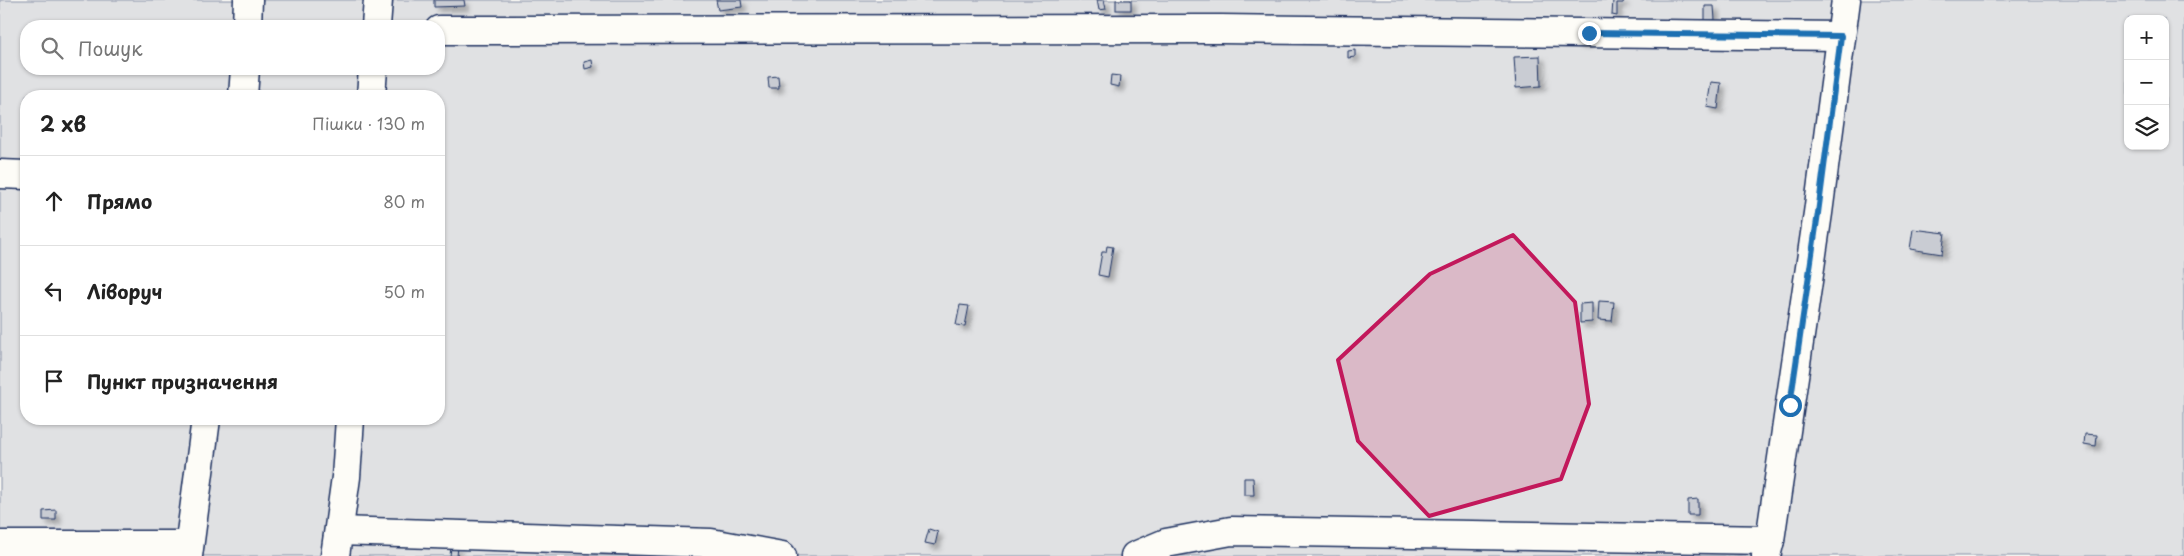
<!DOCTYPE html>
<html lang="uk">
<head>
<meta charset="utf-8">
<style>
  body { margin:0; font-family:"Playpen Sans",sans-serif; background:#f2f2f2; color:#222 }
  .controls { position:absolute; right:15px; top:15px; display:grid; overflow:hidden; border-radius:10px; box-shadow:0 1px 4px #0004 }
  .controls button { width:45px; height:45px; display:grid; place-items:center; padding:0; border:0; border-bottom:1px solid #e0e0e0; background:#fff; color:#222; font:25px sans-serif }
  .stop { position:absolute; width:15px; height:15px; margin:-11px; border:4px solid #1f6fb2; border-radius:50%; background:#fff }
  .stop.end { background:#1f6fb2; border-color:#fff; box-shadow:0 1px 5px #0008 }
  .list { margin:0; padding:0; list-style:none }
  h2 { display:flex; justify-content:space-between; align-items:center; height:65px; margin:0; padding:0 20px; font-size:21px }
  h2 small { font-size:16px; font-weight:400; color:#767676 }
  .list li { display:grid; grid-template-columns:32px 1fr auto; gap:15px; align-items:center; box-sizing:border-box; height:90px; padding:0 20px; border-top:1px solid #e0e0e0 }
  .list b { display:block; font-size:19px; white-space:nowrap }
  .list em { font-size:16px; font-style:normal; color:#767676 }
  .icon { flex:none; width:28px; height:28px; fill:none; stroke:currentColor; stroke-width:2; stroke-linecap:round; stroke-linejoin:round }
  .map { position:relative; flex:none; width:2184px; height:556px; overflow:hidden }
  .search { position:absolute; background:#fff; box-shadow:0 1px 4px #0004; left:20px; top:20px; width:425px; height:55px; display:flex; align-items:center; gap:12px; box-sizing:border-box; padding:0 18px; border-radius:20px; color:#767676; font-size:19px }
  .panel { position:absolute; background:#fff; box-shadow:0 1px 4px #0004; left:20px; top:90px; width:425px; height:335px; border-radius:20px }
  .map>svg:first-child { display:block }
</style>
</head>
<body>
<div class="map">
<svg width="2184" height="556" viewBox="0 0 2184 556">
  <defs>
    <filter id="shadow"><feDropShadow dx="4.5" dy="4.5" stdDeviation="2.5" flood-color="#0004"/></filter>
  </defs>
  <rect width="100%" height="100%" fill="#fdfcf7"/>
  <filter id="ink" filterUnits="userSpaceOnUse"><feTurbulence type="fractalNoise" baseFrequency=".02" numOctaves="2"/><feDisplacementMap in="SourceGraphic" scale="10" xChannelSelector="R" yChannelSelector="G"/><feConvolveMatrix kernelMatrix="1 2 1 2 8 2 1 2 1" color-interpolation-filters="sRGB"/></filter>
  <g filter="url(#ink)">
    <path fill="#e0e1e3" stroke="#7e88a0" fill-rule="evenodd" d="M 0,0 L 2184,0 L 2184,556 L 0,556 ZM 2128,19 L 2165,19 L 2165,146 L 2128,146 ZM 26,26 L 439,26 L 439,69 L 26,69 ZM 26,96 L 439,96 L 439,419 L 26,419 Z"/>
    <g fill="#c9ccd3" stroke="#1b2f5e" filter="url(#shadow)">
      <path d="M 434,0 L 464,0 L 465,6 L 434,7 Z"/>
      <path d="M 716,0 L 741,0 L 742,7 L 718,10 Z"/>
      <path d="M 1097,0 L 1104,0 L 1106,9 L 1099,10 Z"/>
      <rect x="1116" y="0" width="15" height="10"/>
      <path d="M 1613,0 L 1624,0 L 1623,3 L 1617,3 L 1617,16 L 1612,15 Z"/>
      <path d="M 1705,6 L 1714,6 L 1715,20 L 1705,20 Z"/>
      <path d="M 1355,50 L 1355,57 L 1348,58 L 1348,51 Z"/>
      <path d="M 1540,56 L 1541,86 L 1516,88 L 1514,57 Z"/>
      <path d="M 592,60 L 593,67 L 585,69 L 584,62 Z"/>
      <path d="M 1111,75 L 1120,76 L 1119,87 L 1110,85 Z"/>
      <path d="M 778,76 L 779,88 L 769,88 L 768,77 Z"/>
      <path d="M 1711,82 L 1721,83 L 1718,109 L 1707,107 Z"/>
      <path d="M 1913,229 L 1945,233 L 1942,254 L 1910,249 Z"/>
      <path d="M 1107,246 L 1113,247 L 1108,277 L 1098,275 L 1102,252 L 1106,252 Z"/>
      <path d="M 1599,301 L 1614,302 L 1612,321 L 1598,320 Z"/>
      <path d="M 1592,303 L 1592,322 L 1580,323 L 1580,304 Z"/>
      <path d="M 960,305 L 969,306 L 965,326 L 956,325 Z"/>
      <path d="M 2085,434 L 2097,435 L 2096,446 L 2084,444 Z"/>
      <path d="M 1244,478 L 1253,478 L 1254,495 L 1244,495 Z"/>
      <path d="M 1698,499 L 1698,515 L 1688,515 L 1688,500 Z"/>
      <path d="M 56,510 L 56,520 L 43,520 L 43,511 Z"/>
      <path d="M 929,529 L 938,532 L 935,545 L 925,543 Z"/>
      <path d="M 451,547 L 458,547 L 457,556 L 450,556 Z"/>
    </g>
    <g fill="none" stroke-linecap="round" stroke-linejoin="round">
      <g stroke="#1b2f5e" stroke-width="31">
        <g id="minor">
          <path d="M 247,26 L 248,0"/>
          <path d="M 376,26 L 378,0"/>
          <path d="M 439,30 L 1221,29 L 1841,36"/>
          <path d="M 243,96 L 245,69"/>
          <path d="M 371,96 L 373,69"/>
          <path d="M 0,174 L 26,175"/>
          <path d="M 339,531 L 711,543 L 782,556"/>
          <path d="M 0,545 L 189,545"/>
          <path d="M 188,556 L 206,419"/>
          <path d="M 335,556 L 346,477 L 350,419"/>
          <path d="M 1135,556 L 1166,543 L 1231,531 L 1770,540"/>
          <path d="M 1766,556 L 1770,540 L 1818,213 L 1846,0"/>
        </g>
      </g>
      <use href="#minor" stroke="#fdfcf7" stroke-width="28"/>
    </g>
  </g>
  <g fill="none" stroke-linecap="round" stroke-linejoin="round" filter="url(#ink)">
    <path stroke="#1f6fb2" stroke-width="6" d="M 1589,33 L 1841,36 L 1818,213 L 1790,405"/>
  </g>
  <path fill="#c2185b" fill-opacity="0.2" stroke="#c2185b" stroke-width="4" stroke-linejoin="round" d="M 1513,235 L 1575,302 L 1589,404 L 1561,479 L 1429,516 L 1358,441 L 1338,360 L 1430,274 Z"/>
</svg>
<div class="controls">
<button>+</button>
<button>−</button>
<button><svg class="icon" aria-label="layers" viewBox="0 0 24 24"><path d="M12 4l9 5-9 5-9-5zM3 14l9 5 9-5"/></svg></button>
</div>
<div class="stop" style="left:1790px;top:405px"></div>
<div class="stop end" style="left:1589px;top:33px"></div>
<div class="search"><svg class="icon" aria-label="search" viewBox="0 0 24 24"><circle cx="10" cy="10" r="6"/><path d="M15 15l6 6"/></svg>Пошук</div>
<section class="panel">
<h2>2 хв<small>Пішки · 130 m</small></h2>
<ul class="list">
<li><svg class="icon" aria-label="ahead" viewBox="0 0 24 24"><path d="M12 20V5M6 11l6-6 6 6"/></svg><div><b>Прямо</b></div><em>80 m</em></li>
<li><svg class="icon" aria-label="left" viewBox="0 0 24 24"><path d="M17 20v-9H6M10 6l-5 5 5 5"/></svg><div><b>Ліворуч</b></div><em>50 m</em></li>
<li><svg class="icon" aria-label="arrive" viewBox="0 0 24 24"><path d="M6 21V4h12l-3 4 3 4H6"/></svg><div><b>Пункт призначення</b></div></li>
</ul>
</section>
</div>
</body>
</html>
